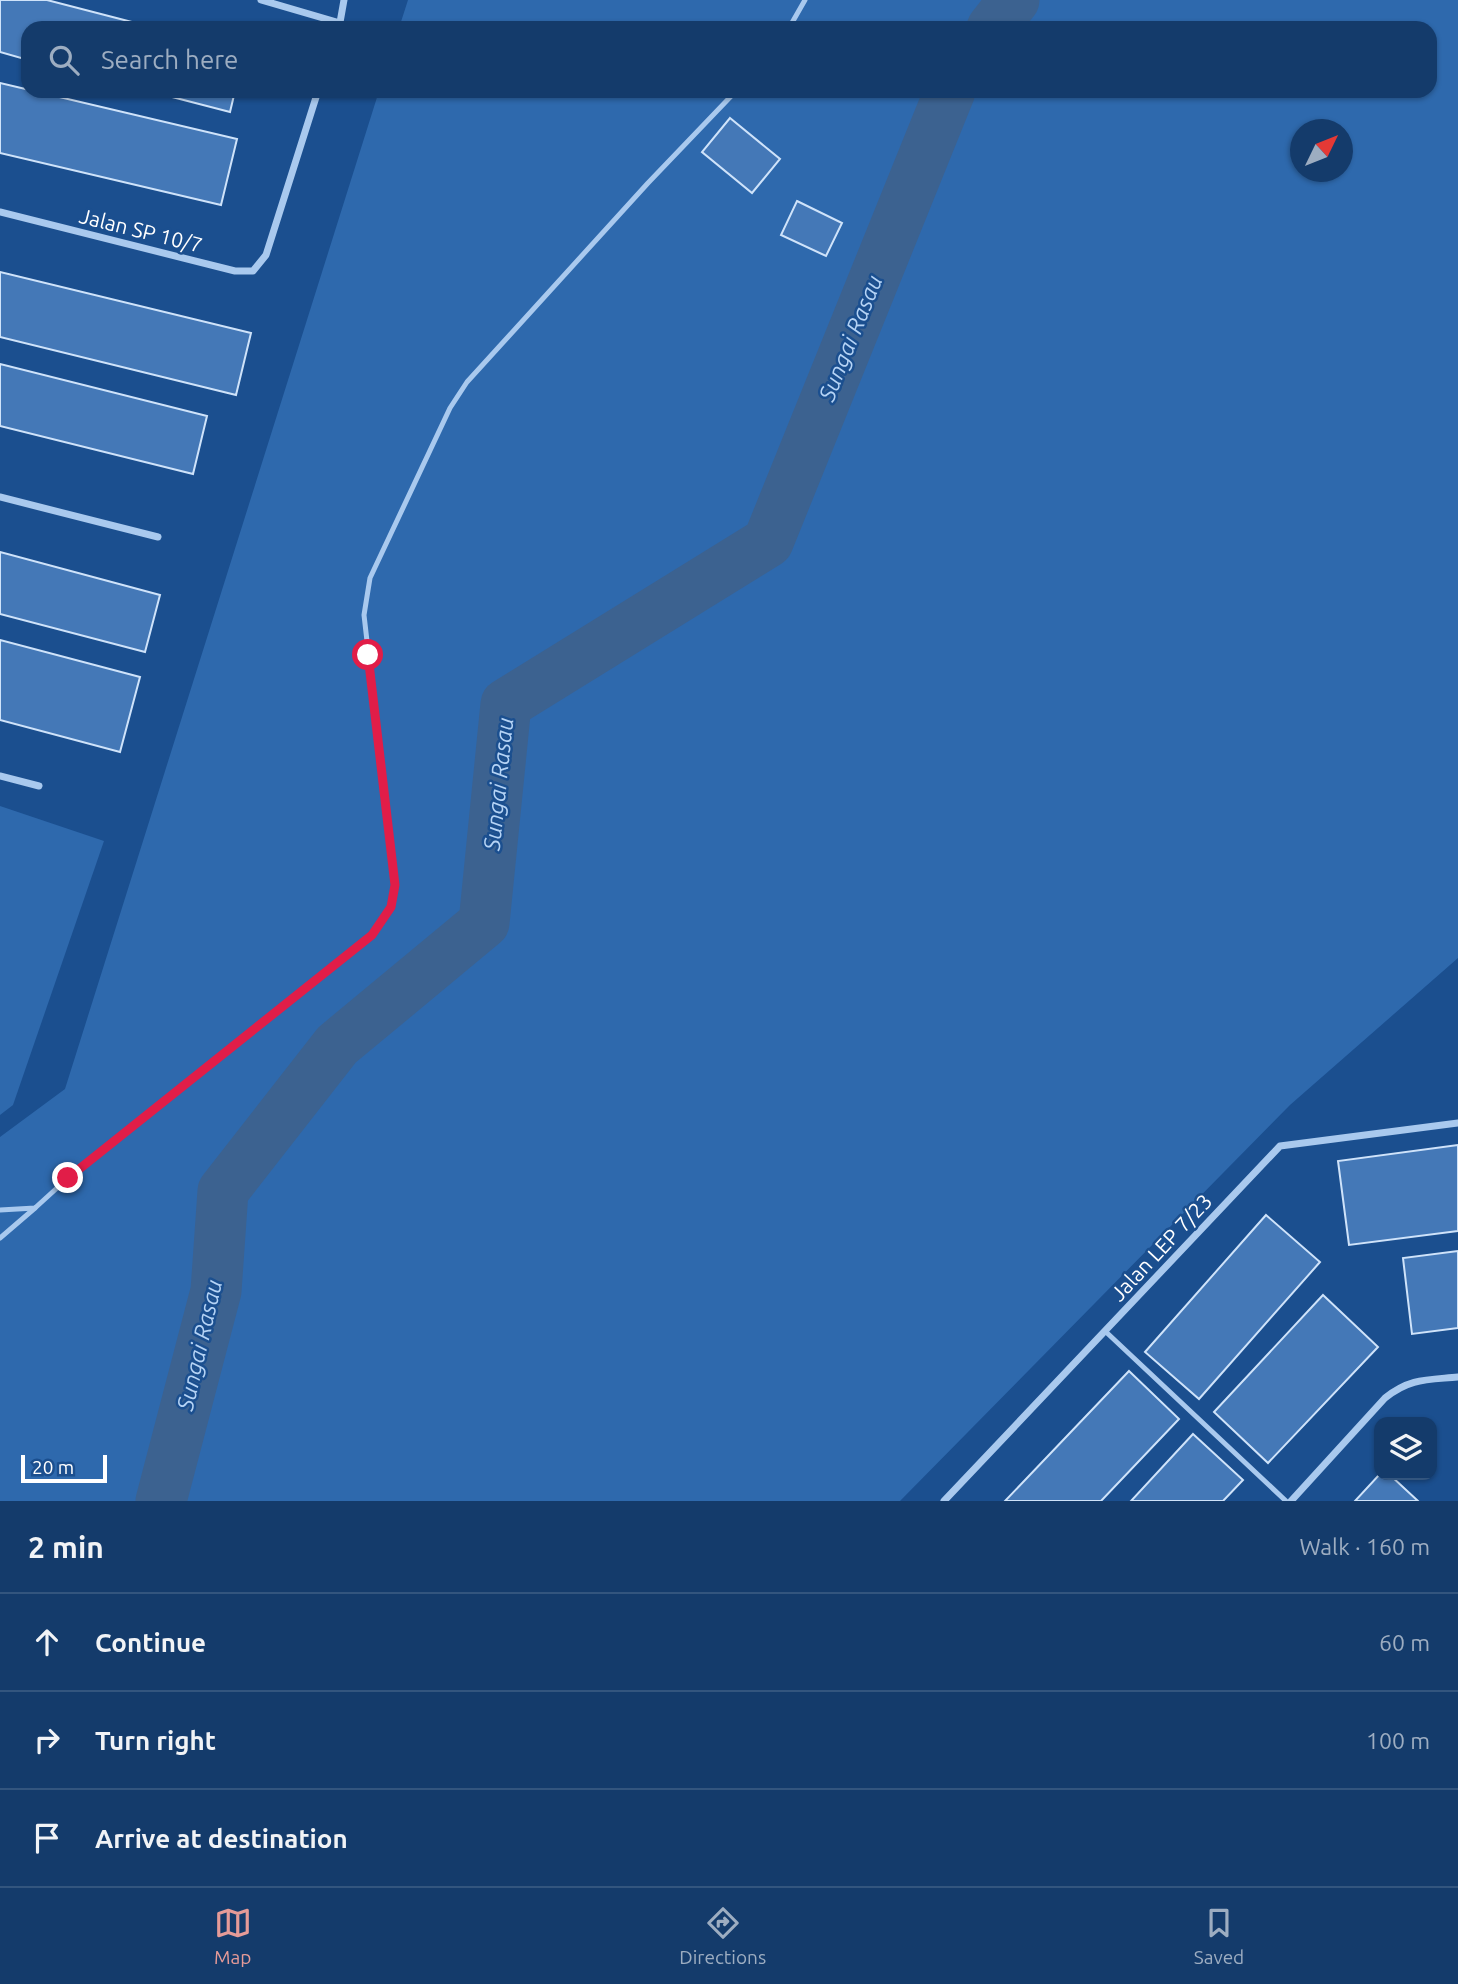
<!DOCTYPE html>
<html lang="en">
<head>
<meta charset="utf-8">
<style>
  body { margin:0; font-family:Ubuntu,sans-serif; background:#1d4271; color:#f1f3f6 }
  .controls { position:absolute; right:21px; bottom:21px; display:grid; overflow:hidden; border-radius:14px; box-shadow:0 2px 5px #0004 }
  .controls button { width:63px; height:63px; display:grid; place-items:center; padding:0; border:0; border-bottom:2px solid #33557e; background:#143b6b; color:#f1f3f6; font:35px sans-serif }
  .compass { position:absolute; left:1290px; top:119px; width:63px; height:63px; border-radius:50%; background:#143b6b; box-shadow:0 2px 5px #0004; rotate:47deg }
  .scale { position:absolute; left:21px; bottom:18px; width:86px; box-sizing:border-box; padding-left:7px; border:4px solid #fff; border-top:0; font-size:19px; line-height:24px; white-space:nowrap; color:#fff; -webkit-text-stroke:5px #1b4f8f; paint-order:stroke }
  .stop { position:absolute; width:21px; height:21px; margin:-16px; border:5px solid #e11d48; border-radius:50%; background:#fff }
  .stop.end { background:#e11d48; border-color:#fff; box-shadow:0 2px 7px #0008 }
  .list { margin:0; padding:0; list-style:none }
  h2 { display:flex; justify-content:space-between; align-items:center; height:91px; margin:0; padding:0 28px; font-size:30px }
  h2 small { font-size:23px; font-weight:400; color:#9dadc1 }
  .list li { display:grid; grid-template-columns:46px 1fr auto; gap:21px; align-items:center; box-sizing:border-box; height:98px; padding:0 28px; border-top:2px solid #33557e }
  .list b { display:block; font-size:26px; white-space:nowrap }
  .list em { font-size:23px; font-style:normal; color:#9dadc1 }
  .icon { flex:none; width:38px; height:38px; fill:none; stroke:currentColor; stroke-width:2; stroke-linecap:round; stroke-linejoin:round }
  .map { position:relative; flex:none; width:1458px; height:1501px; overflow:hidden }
  .search { position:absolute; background:#143b6b; box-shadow:0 2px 5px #0004; left:21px; right:21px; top:21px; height:77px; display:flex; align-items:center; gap:18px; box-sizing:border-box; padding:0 24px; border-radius:21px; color:#9dadc1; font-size:26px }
  .sheet { height:385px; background:#143b6b }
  nav { display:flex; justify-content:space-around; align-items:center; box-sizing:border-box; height:98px; border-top:2px solid #33557e; background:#143b6b; font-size:19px; color:#9dadc1 }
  nav a { display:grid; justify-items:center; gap:4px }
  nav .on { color:#e69b98 }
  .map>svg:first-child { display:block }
</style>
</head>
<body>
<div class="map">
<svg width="1458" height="1501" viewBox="0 0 1458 1501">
  <rect width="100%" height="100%" fill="#1b4f8f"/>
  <g fill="#2e69ad" fill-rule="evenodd">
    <path d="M 408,0 L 1458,0 L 1458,958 L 1290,1105 L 900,1501 L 0,1501 L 0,1137 L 65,1089 L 379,91 L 1430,91 L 1430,28 L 399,28 ZM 1300,130 L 1342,130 L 1342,172 L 1300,172 Z"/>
    <path d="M 0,806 L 104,841 L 13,1105 L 0,1115 Z"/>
  </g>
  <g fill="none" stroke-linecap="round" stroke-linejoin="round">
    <g stroke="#3c6290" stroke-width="51">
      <path d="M 992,28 L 1014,0"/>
      <path d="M 161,1501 L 216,1291 L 223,1191 L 337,1045 L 484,923 L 506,704 L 768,542 L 950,91"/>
    </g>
  </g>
  <g fill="#4478b7" stroke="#cfe3fa" stroke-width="2">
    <path d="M 0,0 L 47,0 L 155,28 L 28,28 L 28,60 L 0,52 Z"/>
    <path d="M 0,83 L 237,139 L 221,205 L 0,153 Z"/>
    <path d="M 149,91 L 235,91 L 230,112 Z"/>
    <path d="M 730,118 L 780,159 L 752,193 L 702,152 Z"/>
    <path d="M 797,201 L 842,223 L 826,256 L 781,235 Z"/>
    <path d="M 0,272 L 251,333 L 236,395 L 0,337 Z"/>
    <path d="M 0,364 L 207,416 L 193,474 L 0,426 Z"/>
    <path d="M 0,552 L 160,595 L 145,652 L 0,614 Z"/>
    <path d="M 0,640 L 140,677 L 120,752 L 0,720 Z"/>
    <path d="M 1458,1145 L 1458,1231 L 1349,1245 L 1338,1161 Z"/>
    <path d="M 1266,1215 L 1320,1262 L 1199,1399 L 1145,1352 Z"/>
    <path d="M 1458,1251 L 1458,1328 L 1412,1334 L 1403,1258 Z"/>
    <path d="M 1323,1295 L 1378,1347 L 1268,1463 L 1214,1412 Z"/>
    <path d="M 1129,1371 L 1179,1419 L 1101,1501 L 1005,1501 Z"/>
    <path d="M 1193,1434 L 1243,1480 L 1223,1501 L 1131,1501 Z"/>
    <path d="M 1379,1475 L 1390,1475 L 1418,1501 L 1355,1501 Z"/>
  </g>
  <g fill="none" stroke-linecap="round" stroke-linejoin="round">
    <g stroke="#a9c9ee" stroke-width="5">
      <path d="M 789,28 L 805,0"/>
      <path d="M 0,1210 L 35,1208 L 68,1178 L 371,935 L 391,907 L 395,885 L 364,615 L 370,578 L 450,408 L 467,382 L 648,183 L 736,91"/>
      <path d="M 0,1238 L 35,1208"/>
      <path d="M 1105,1331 L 1286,1501"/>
    </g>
    <g stroke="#a9c9ee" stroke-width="7">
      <path d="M 261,0 L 340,23"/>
      <path d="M 339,28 L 344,0"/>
      <path d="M 0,212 L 235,271 L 253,271 L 266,255 L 318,91"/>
      <path d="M 0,497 L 158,537"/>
      <path d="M 0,776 L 39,786"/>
      <path d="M 944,1501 L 1280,1146 L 1458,1123"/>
      <path d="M 1291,1501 L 1385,1398 C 1410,1378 1427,1380 1458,1377"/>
    </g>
  </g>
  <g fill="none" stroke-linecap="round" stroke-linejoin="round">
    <path stroke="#e11d48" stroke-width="9" d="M 68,1178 L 372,935 L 391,907 L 395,885 L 368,655"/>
  </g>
  <g text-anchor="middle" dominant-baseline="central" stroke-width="5" stroke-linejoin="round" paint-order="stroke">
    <g font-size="21" fill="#fff" stroke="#1b4f8f">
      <text transform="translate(141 230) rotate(14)">Jalan SP 10/7</text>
      <text transform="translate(1161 1247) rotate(-47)">Jalan LEP 7/23</text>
    </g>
    <g font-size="23" font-style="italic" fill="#b5d3f5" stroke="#1b4f8f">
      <text transform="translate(850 338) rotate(-68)">Sungai Rasau</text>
      <text transform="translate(498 784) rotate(-84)">Sungai Rasau</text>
      <text transform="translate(199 1345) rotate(-77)">Sungai Rasau</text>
    </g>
  </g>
</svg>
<div class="controls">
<button><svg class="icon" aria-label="layers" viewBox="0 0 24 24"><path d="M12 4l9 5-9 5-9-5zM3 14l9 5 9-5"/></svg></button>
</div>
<svg class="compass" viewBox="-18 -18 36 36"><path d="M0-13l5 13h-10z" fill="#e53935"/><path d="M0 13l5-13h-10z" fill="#9dadc1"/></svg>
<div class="scale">20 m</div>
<div class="stop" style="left:368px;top:655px"></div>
<div class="stop end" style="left:68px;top:1178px"></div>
<div class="search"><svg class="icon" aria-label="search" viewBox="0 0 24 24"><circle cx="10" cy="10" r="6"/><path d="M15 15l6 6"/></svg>Search here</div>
</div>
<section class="sheet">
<h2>2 min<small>Walk · 160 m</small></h2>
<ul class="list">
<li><svg class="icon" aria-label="ahead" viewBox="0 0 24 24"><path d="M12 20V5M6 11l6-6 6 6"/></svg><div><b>Continue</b></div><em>60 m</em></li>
<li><svg class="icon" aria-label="right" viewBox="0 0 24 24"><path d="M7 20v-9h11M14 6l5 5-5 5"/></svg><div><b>Turn right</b></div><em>100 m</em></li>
<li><svg class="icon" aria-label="arrive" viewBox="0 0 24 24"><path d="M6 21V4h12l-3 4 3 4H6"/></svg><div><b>Arrive at destination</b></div></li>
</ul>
</section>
<nav>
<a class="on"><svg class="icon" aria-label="map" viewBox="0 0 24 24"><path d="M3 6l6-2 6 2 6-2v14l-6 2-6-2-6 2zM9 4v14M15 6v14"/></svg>Map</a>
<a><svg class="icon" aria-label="directions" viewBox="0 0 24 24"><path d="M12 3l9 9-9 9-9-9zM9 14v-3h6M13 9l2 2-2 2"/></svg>Directions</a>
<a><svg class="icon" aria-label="saved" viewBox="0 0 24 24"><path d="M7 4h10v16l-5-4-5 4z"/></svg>Saved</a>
</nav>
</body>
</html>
